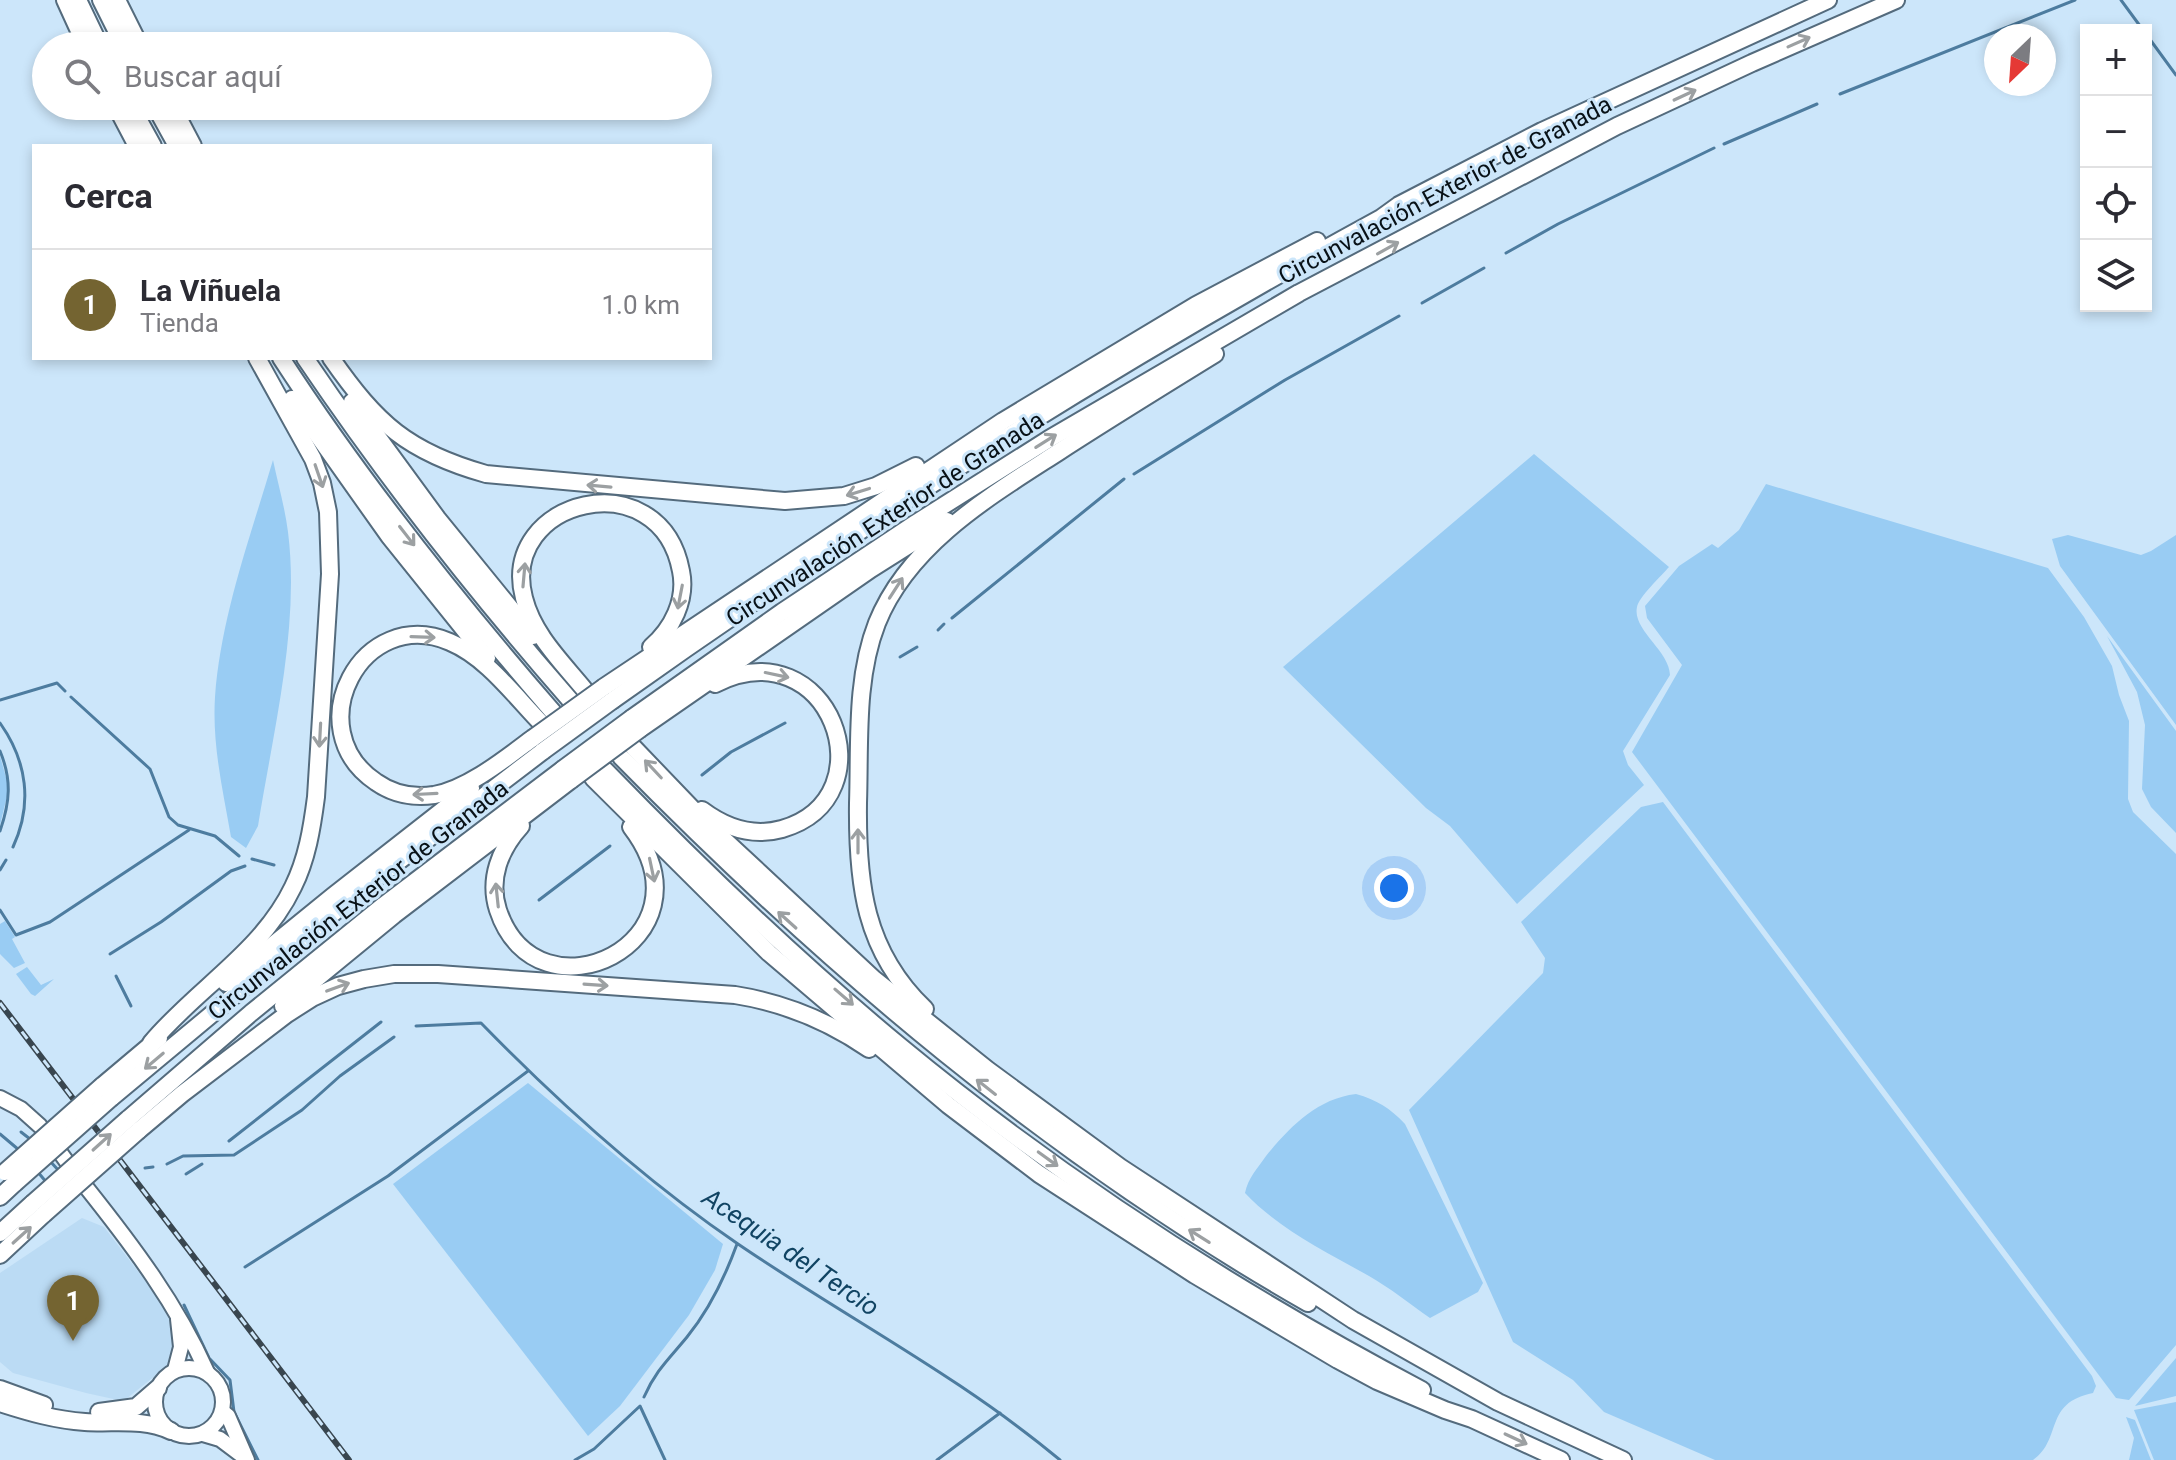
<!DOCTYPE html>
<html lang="es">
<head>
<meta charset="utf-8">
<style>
  body { margin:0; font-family:Roboto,sans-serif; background:#f2f2f3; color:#2b2b33 }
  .controls { position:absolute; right:24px; top:24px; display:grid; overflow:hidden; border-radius:0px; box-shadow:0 4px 12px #0003 }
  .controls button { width:72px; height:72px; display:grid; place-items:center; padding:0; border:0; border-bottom:2px solid #e1e1e2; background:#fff; color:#2b2b33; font:40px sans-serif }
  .compass { position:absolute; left:1984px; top:24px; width:72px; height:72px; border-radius:50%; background:#fff; box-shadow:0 4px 12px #0003; rotate:205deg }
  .you { position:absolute; left:1394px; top:888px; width:28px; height:28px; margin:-20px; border:6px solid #fff; border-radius:50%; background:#1a73e8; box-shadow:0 0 0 12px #1a73e833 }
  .badge { display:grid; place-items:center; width:52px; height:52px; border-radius:50%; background:#746431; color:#fff; font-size:26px; font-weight:700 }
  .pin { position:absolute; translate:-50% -66px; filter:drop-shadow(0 2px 4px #0008) }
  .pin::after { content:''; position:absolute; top:42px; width:28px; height:24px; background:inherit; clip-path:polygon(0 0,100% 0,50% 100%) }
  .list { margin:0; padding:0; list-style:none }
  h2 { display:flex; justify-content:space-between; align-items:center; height:104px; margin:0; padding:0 32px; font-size:34px }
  h2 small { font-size:26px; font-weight:400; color:#7c7c81 }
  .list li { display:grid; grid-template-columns:52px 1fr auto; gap:24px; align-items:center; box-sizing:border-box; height:112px; padding:0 32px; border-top:2px solid #e1e1e2 }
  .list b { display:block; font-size:30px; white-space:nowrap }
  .list p { margin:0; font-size:26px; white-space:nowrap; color:#7c7c81 }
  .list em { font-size:26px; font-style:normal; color:#7c7c81 }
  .icon { flex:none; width:44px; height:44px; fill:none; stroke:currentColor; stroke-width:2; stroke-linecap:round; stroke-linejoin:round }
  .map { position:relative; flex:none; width:2176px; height:1460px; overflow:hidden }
  .search { position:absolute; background:#fff; box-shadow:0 4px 12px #0003; left:32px; top:32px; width:680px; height:88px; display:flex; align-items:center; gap:20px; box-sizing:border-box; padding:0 28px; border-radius:44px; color:#7c7c81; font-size:30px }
  .panel { position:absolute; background:#fff; box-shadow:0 4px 12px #0003; left:32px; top:144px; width:680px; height:216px; border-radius:0px }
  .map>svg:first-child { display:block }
</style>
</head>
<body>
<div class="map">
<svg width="2176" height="1460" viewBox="0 0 2176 1460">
  <rect width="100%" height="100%" fill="#cce6fa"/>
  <path fill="#bbdbf4" d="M 82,1218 L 104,1227 L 157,1296 L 175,1331 L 177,1350 L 170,1364 L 126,1399 L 118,1400 L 86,1393 L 13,1373 L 0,1362 L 0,1273 Z"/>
  <g fill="#99ccf3">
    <path d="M 1534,454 L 1669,567 C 1661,576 1639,597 1637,607 C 1632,630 1669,650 1670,675 L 1623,751 L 1628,765 L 1644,785 L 1517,904 L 1450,826 L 1426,808 L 1283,667 Z"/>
    <path d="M 273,460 C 278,484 285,508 288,532 C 300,627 273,732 258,826 L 246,848 L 231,837 C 223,791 212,745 215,697 C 221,616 250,538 273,460 Z"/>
    <path d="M 1766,484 L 2048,568 L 2084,617 L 2112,666 L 2119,695 L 2129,721 L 2128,799 L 2133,812 L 2176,854 L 2176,1345 L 2129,1400 L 2116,1398 L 1632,752 L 1682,665 L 1647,618 L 1645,606 L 1679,566 L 1712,544 L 1718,548 L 1739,530 Z"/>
    <path d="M 2068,535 L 2141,555 L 2151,551 L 2176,535 L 2176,725 L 2060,566 L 2052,539 Z"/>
    <path d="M 2107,636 L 2176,731 L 2176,833 L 2151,807 L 2142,789 L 2145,725 L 2137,692 Z"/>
    <path d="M 0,756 L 9,788 L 0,825 Z"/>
    <path d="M 1663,802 L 2092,1376 L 2096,1386 L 2093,1393 C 2043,1403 2063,1439 2033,1460 L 1715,1460 L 1604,1412 L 1573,1380 L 1513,1342 L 1409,1110 L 1543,973 L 1545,958 L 1521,922 L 1641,807 Z"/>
    <path d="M 5,921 L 15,937 L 12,939 L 25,963 L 14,968 L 0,954 L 0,924 Z"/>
    <path d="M 27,967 L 41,985 L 54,979 L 35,996 L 31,994 L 16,974 Z"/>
    <path d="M 528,1083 L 723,1244 L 715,1270 L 689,1315 L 620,1406 L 588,1436 L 393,1184 Z"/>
    <path d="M 1356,1094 C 1377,1100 1390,1108 1405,1124 L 1483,1283 L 1478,1292 L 1430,1318 C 1410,1304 1390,1288 1369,1276 C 1326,1252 1279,1229 1245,1193 C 1248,1178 1257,1169 1266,1156 C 1290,1127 1316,1099 1356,1094 Z"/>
    <path d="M 2176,1358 L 2176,1396 L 2135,1406 Z"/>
    <path d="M 2176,1402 L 2176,1460 L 2154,1460 L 2134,1410 Z"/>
    <path d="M 2126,1417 L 2135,1420 L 2151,1460 L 2129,1460 L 2134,1438 Z"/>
  </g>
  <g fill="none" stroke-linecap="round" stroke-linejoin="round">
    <g stroke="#4d7c9f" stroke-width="3">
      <path d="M 2121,0 L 2143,30"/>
      <path d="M 2146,34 L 2176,75"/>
      <path d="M 1840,94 L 2075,0"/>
      <path d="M 1724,144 L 1817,104"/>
      <path d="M 1506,253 L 1558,224 L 1714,148"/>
      <path d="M 1422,303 L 1484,268"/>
      <path d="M 1134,474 L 1285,380 L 1399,316"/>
      <path d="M 952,618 L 1124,479"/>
      <path d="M 938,630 L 944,624"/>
      <path d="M 900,657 L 917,647"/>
      <path d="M 71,697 L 150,769 L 169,817 L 178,825 L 215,836 L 239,856"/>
      <path d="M 0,700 L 57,683 L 65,691"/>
      <path d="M 0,723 C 27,761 33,804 13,847"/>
      <path d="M 0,751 C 12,780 10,802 0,831"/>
      <path d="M 702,775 L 731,752 L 785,723"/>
      <path d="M 252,859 L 274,865"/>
      <path d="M 0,870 L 6,860"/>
      <path d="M 539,900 L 610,846"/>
      <path d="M 0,910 L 16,935 L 50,922 L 189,830"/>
      <path d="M 110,954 L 161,922 L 231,871 L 245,866"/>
      <path d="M 116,976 L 131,1006"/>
      <path d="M 416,1026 L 481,1023 C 558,1102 647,1182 738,1244 C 845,1317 961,1377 1060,1460"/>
      <path d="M 21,1132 L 30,1139"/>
      <path d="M 0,1134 L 19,1150"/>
      <path d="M 229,1141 L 381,1022"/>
      <path d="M 49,1160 L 60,1172"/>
      <path d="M 167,1164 L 183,1156 L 234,1155 L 302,1110 L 340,1076 L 394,1037"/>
      <path d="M 145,1168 L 153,1167"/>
      <path d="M 37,1171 L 47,1183"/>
      <path d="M 186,1174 L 202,1164"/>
      <path d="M 245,1267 L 388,1176 L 528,1071"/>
      <path d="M 184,1305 L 209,1358 L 230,1380 L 234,1412 L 258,1460"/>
      <path d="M 644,1397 C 656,1370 669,1359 687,1337 C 709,1310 725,1277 737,1244"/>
      <path d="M 575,1460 L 594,1449 L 640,1406 L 665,1460"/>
      <path d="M 937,1460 L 1000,1413"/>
    </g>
    <g stroke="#546b7d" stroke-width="18">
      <g id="trunk">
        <path d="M 0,1098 L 21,1109 L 40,1126"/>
        <path d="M 59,1151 L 67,1162"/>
        <path d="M 86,1187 C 133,1246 176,1303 207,1372"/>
        <circle cx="189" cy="1402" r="34"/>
        <path d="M 175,1370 L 181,1347 L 178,1319"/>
        <path d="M 223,1412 L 228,1416 L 247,1460"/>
        <path d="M 203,1434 L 220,1439 L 244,1457"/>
      </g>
    </g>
    <g stroke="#546b7d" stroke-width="20">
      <g id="motorway">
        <path d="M 65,0 L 86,46"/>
        <path d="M 78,0 L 100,46"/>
        <path d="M 101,0 L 124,46"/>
        <path d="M 117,0 L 140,46"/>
        <path d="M 116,106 L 137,146"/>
        <path d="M 131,106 L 153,146"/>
        <path d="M 155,106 L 177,146"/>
        <path d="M 172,106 L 193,146"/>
        <path d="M 281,358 C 362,483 455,599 553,712"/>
        <path d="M 305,358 C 386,478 475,591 570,700"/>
        <path d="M 331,358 C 377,424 408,452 486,474 L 785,501 L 844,496 L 876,486 L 916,466"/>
        <path d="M 292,399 L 389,536 L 487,658"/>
        <path d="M 352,402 L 437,518 L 533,636"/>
        <path d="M 604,687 L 1003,421 L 1196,305 L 1317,241"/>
        <path d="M 584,689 C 561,661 533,634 524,598 C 498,499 660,459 681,571 C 687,600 672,629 651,647"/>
        <path d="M 613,700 C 860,524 1115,363 1381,218 L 1399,205 L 1542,131 L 1828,0"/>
        <path d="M 632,718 L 782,612 L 916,523 L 1049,439 L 1299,293 L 1617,126 L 1752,63 L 1896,0"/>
        <path d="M 640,729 L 871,569 L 947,521"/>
        <path d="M 533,738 C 506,758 468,789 434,795 C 414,798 393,794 376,782 C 297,729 362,604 450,642 C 486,657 513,694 540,722"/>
        <path d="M 634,748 L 704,821 L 874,979 L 988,1070 L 1120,1167 L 1353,1320 L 1498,1402 L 1623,1460"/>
        <path d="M 621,757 C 827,967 1052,1157 1308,1303"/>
        <path d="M 605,770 C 699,867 797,961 901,1047 C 1062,1180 1238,1293 1422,1390"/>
        <path d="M 593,778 L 769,953 L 948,1105 L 1039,1174 L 1195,1275 L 1338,1360 L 1377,1381 L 1445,1410 L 1472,1419 L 1561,1460"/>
        <path d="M 702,810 C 726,828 753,837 782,829 C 892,797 829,626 715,684"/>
        <path d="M 521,826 C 500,849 488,879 498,910 C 537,1028 719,942 631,827"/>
        <path d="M 226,983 L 333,896 L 471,788"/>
        <path d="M 283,1006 L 394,915 L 571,780"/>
        <path d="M 925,1009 C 864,951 857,883 858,803 C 860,744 855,679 877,623 C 909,543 992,495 1060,451 C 1111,418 1163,386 1215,354"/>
        <path d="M 151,1043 C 196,989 262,952 293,887 C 307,859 312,828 316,797 L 330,574 L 328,512 L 322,483 L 313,459 L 257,358"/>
        <path d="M 102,1086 L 159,1038"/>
        <path d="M 111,1098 L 361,890 L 543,751"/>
        <path d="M 128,1119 L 251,1013 L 384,905 L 563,769"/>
        <path d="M 138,1131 L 182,1094 L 287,1014 L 312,998 L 338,986 L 364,979 L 394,974 L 438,974 L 735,995 C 785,1003 827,1020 869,1049"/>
        <path d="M 0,1197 L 15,1183"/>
        <path d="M 0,1233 L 33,1203"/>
        <path d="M 0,1255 L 44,1214"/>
        <path d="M 0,1389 L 44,1405"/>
        <path d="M 0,1403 C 28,1412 55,1420 85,1422 C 115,1424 142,1418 171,1431"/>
        <path d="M 99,1412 L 136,1407 L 158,1388"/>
      </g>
    </g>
    <use href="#trunk" stroke="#fff" stroke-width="14"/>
    <use href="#motorway" stroke="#fff" stroke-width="16"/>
    <g stroke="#39464f" stroke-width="6">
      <path id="rail" d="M 0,1003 L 349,1460"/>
    </g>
    <use href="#rail" stroke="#cce6fa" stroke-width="3" stroke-dasharray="9" stroke-linecap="butt"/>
    <g stroke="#546b7d" stroke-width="20" stroke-linecap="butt">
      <g id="motorway-bridge">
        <path d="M 533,738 L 604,687"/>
        <path d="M 543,751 L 613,700"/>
        <path d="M 563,769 L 632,718"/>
        <path d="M 571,780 L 640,729"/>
        <path d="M 5,1172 L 102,1086"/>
        <path d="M 15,1183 L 111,1098"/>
        <path d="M 33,1203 L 128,1119"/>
        <path d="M 44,1214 L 138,1131"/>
      </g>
    </g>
    <use href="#motorway-bridge" stroke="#fff" stroke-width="16"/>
  </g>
  <defs><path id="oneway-shaft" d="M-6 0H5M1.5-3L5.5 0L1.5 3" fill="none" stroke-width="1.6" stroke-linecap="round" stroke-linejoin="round" transform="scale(2)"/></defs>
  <g stroke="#9ca0a2">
    <use href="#oneway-shaft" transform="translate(1799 42) rotate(-24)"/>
    <use href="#oneway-shaft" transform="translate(1685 95) rotate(-25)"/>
    <use href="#oneway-shaft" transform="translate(1388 248) rotate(-29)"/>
    <use href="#oneway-shaft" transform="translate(1046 441) rotate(-32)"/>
    <use href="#oneway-shaft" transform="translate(319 476) rotate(71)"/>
    <use href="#oneway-shaft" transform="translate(599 486) rotate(-175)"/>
    <use href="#oneway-shaft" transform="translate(858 492) rotate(163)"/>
    <use href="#oneway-shaft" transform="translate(407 536) rotate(52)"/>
    <use href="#oneway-shaft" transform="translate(524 575) rotate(-85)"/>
    <use href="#oneway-shaft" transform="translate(896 588) rotate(-57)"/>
    <use href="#oneway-shaft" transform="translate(680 597) rotate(101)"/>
    <use href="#oneway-shaft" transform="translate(423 637) rotate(2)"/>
    <use href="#oneway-shaft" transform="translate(777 675) rotate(12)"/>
    <use href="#oneway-shaft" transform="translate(320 735) rotate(93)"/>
    <use href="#oneway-shaft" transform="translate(653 769) rotate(-133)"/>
    <use href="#oneway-shaft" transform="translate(425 794) rotate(177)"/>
    <use href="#oneway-shaft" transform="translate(858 841) rotate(-90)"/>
    <use href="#oneway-shaft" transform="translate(652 870) rotate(78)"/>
    <use href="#oneway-shaft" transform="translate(497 895) rotate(-96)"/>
    <use href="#oneway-shaft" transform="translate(787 920) rotate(-138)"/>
    <use href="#oneway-shaft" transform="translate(596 985) rotate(4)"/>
    <use href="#oneway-shaft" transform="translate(338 987) rotate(-20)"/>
    <use href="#oneway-shaft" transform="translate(844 997) rotate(41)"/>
    <use href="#oneway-shaft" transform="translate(154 1061) rotate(140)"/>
    <use href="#oneway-shaft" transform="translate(986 1087) rotate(-142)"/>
    <use href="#oneway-shaft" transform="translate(102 1142) rotate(-42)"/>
    <use href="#oneway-shaft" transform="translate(1048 1159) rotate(36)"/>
    <use href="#oneway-shaft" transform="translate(22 1235) rotate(-42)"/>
    <use href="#oneway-shaft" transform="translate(1199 1236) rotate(-148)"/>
    <use href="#oneway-shaft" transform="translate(1516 1439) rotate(25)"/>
  </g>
  <g text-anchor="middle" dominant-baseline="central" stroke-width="6" stroke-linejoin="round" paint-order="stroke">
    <g font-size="24" fill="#081117" stroke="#cce6fa">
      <text transform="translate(1445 190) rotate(-28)">Circunvalación Exterior de Granada</text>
      <text transform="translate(885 519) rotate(-33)">Circunvalación Exterior de Granada</text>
      <text transform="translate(358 900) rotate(-38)">Circunvalación Exterior de Granada</text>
    </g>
    <g font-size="26" font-style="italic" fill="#114463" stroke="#cce6fa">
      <text transform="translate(791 1252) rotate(34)">Acequia del Tercio</text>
    </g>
  </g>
</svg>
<div class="controls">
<button>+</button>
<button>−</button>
<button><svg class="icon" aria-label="locate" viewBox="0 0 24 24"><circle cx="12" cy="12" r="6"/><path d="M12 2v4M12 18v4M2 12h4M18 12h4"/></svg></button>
<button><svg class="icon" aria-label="layers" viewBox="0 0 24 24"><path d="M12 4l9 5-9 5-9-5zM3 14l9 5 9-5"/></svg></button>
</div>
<svg class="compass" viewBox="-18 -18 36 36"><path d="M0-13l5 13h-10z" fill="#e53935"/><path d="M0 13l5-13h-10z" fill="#7c7c81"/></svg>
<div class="you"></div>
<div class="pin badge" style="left:73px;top:1341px">1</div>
<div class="search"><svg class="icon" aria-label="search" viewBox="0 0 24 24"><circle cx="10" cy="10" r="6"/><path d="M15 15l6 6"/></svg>Buscar aquí</div>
<section class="panel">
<h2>Cerca<small></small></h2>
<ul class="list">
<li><span class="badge">1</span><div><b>La Viñuela</b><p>Tienda</p></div><em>1.0 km</em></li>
</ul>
</section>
</div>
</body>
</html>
